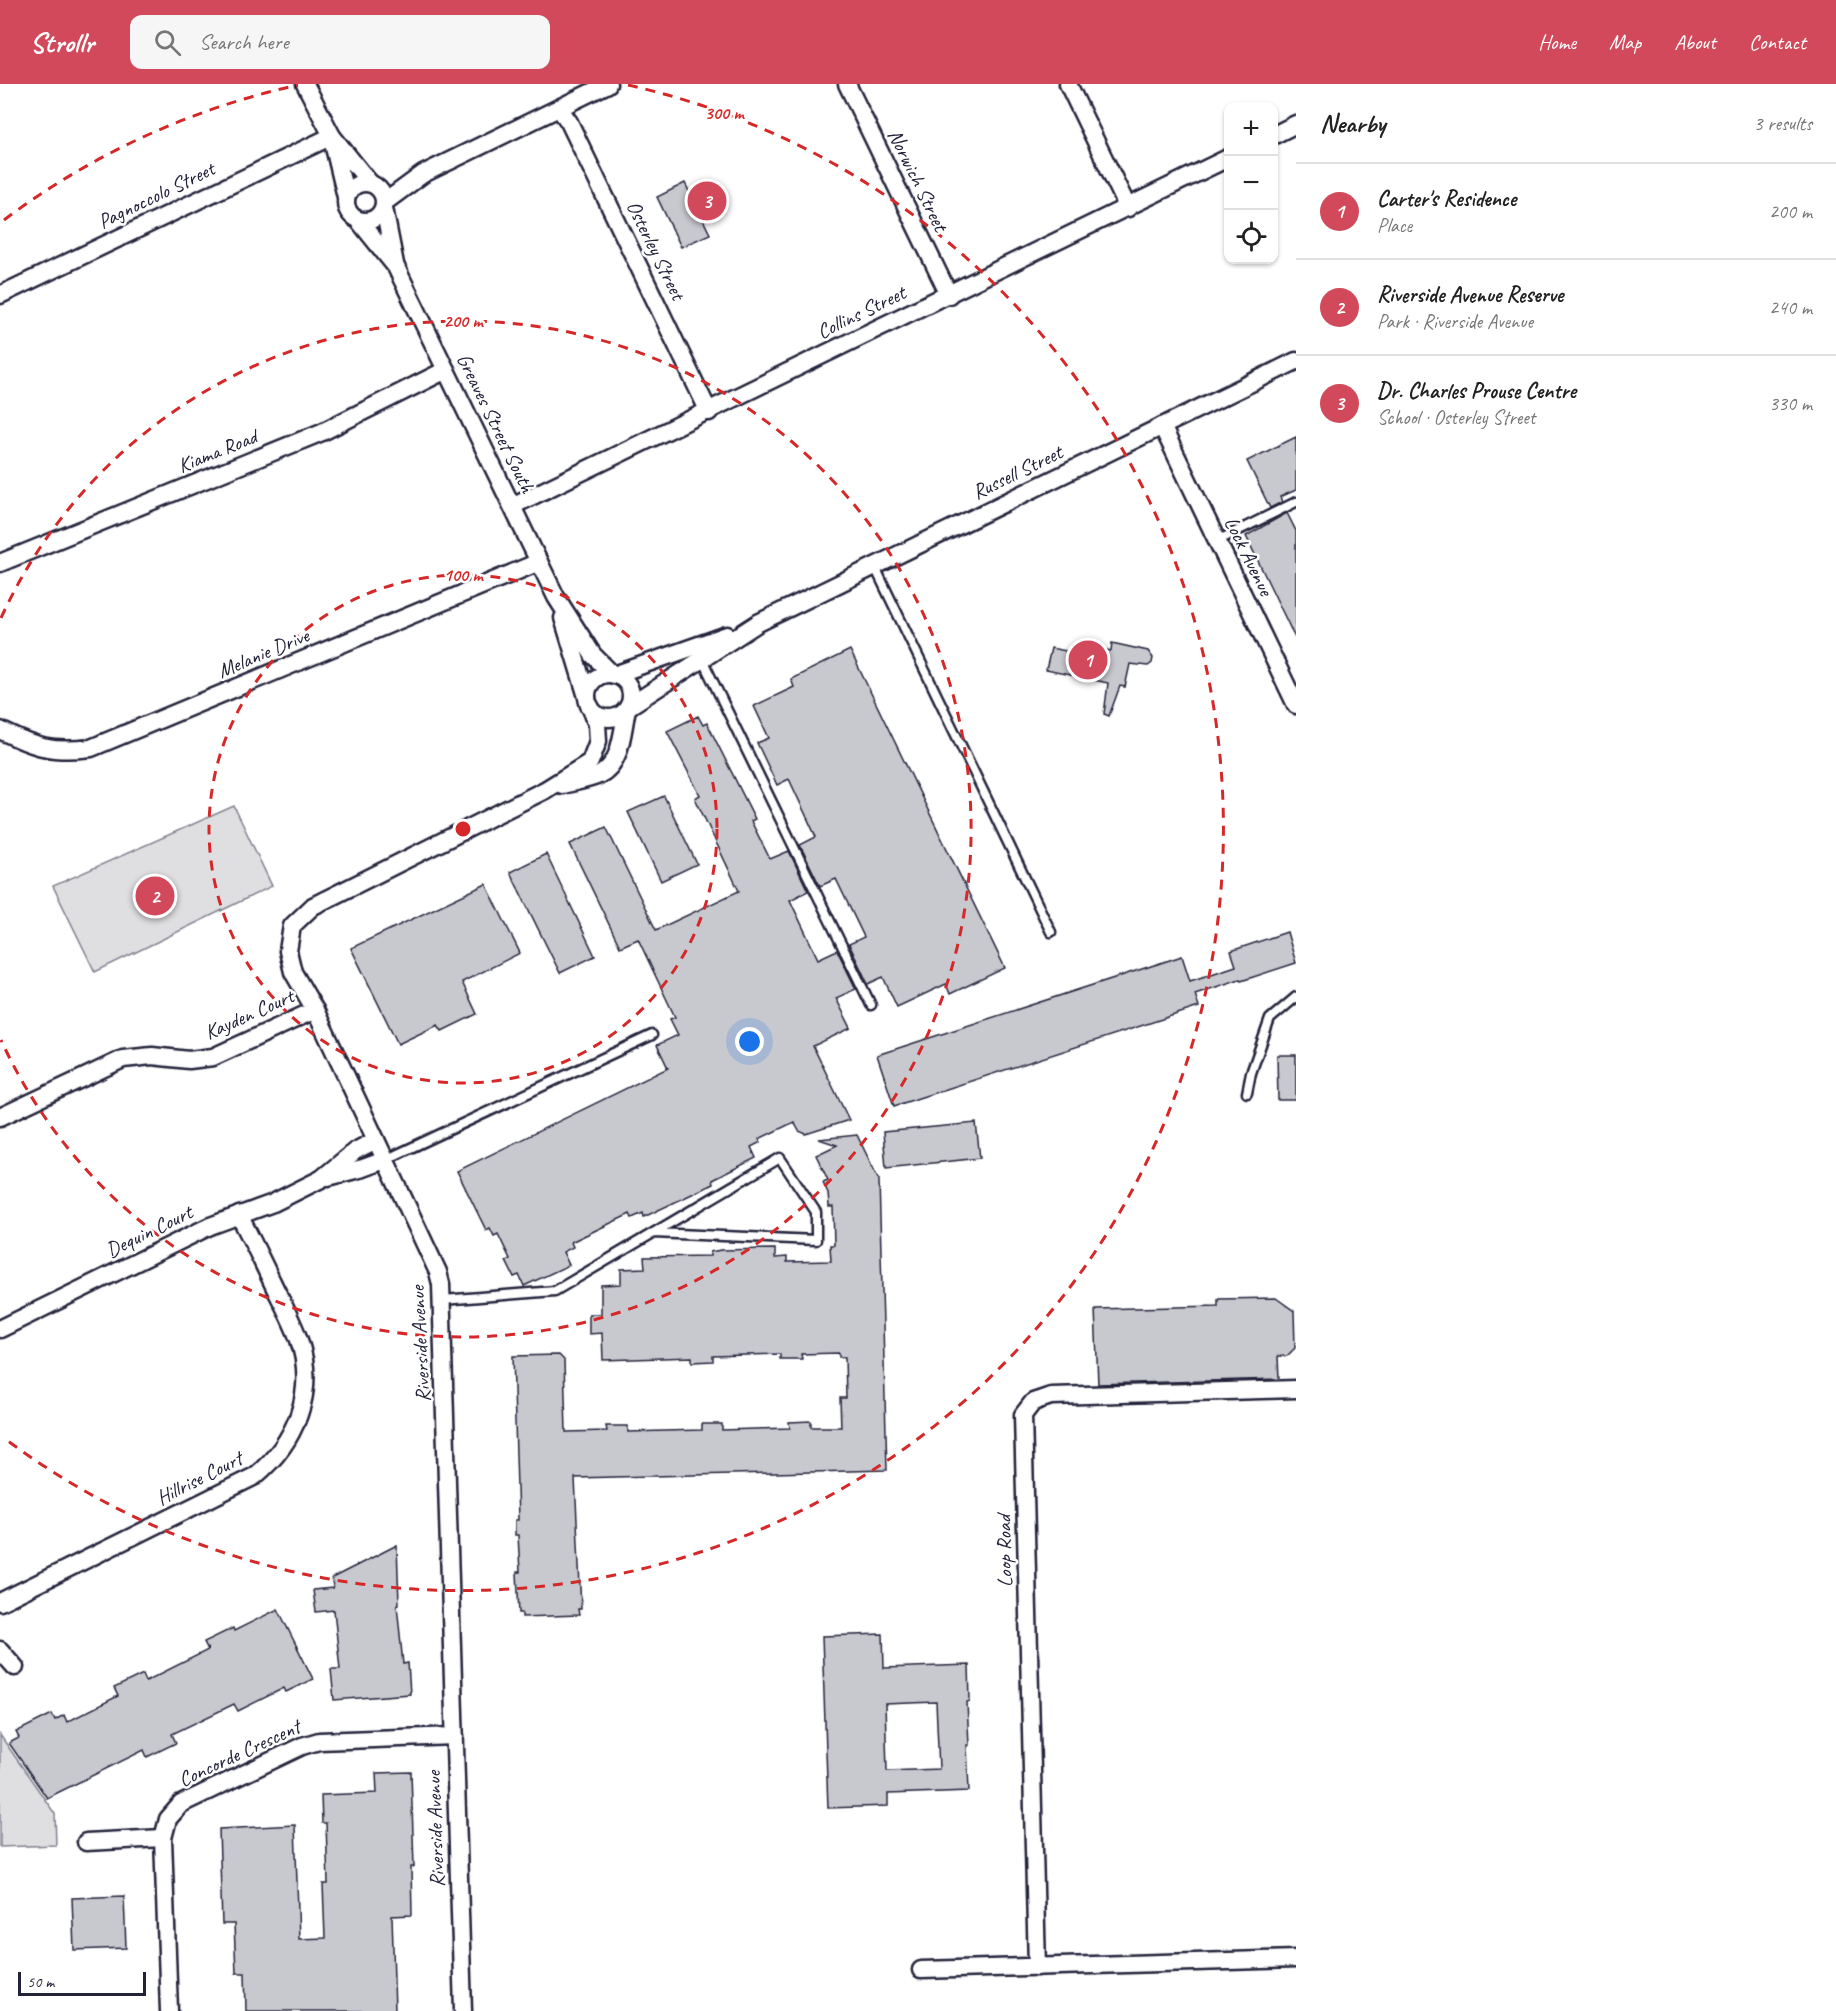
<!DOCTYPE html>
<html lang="en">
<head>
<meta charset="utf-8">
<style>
  body { margin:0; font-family:Caveat,sans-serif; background:#f6f6f6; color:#222 }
  .controls { position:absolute; right:18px; top:18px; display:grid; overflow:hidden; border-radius:12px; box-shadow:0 2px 4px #0004 }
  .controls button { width:54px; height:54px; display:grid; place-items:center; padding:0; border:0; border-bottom:2px solid #e0e0e0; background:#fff; color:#222; font:30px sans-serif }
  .scale { position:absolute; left:18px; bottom:15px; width:128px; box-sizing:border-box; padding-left:6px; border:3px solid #22223b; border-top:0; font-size:16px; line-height:21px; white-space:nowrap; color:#22223b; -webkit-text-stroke:4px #fff; paint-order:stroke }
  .you { position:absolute; left:750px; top:958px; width:21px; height:21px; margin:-15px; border:4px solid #fff; border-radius:50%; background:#1a73e8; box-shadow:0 0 0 9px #1a73e833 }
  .badge { display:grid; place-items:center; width:39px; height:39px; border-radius:50%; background:#d1495b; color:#fff; font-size:20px; font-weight:700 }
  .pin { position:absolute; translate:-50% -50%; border:3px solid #fff; box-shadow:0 2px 6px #0006 }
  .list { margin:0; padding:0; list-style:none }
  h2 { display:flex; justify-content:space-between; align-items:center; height:78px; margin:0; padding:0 24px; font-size:26px }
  h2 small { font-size:20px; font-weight:400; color:#767676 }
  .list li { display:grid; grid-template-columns:39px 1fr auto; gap:18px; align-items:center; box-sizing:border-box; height:96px; padding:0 24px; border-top:2px solid #e0e0e0 }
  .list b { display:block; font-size:22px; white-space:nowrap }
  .list p { margin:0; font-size:20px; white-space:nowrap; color:#767676 }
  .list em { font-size:20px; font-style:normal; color:#767676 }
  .icon { flex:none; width:33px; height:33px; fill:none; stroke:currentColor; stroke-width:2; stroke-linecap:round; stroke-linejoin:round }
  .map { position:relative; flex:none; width:1296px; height:1927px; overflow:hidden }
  header { display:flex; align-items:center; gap:36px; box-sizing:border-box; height:84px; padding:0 30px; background:#d1495b; color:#fff }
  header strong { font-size:28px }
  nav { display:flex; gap:33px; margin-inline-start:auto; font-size:21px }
  .search { width:420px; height:54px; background:#f6f6f6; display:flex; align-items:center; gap:15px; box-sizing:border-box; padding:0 21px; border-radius:12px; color:#767676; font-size:22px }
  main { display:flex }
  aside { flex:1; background:#fff }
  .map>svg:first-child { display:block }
</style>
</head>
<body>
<header>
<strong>Strollr</strong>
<div class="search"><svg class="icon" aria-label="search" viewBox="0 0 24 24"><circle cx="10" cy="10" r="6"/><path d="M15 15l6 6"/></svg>Search here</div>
<nav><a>Home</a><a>Map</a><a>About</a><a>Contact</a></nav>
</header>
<main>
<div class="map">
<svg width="1296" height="1927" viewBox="0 0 1296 1927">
  <rect width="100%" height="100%" fill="#fff"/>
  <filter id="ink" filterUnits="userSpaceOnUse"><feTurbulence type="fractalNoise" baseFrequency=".0167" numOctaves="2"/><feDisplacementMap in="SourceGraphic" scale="12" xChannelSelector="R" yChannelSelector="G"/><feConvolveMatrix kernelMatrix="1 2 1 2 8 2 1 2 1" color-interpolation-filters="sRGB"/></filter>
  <g filter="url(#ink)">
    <g fill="#dfdfe2" stroke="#80808e" stroke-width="1.5">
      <path d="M 234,722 L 272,802 L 95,888 L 53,802 Z"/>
      <path d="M 0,1651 L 55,1730 L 56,1761 L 0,1763 Z"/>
    </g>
    <g fill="#c8c8cf" stroke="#22223b" stroke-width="1.5" fill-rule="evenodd">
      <path d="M 685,99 L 710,150 L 681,163 L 657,113 Z"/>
      <path d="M 1296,353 L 1296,406 L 1280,413 L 1282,418 L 1270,424 L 1247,377 Z"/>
      <path d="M 1287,429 L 1296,447 L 1296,556 L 1246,452 Z"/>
      <path d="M 1112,559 L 1148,567 L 1153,574 L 1152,579 L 1148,582 L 1130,580 L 1125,603 L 1120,602 L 1109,632 L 1104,630 L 1108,599 L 1046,586 L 1051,564 L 1082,570 L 1084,561 L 1111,567 Z"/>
      <path d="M 850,566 L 1005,884 L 950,910 L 946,900 L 897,923 L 883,893 L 868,900 L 849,860 L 864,853 L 836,795 L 820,802 L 800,761 L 816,753 L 789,695 L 777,701 L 757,659 L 769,654 L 754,622 L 794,603 L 791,595 Z"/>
      <path d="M 698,632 L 703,641 L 707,639 L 755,735 L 751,737 L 770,775 L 789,767 L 808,807 L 790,816 L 818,875 L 837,866 L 856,905 L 836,914 L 851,944 L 813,962 L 849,1036 L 806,1050 L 799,1047 L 794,1038 L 759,1055 L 761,1058 L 751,1063 L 756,1074 L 712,1096 L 713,1100 L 644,1133 L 643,1129 L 632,1134 L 630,1130 L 571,1158 L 573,1163 L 563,1168 L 569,1181 L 524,1202 L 519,1191 L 514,1193 L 506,1177 L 510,1175 L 498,1150 L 494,1152 L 490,1144 L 486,1146 L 457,1087 L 668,984 L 657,961 L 678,951 L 670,935 L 675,933 L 638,855 L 620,863 L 570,760 L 606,743 L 656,846 L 739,807 L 695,714 L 700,711 L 667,647 Z"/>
      <path d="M 664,712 L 697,780 L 661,797 L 628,728 Z"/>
      <path d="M 546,770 L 595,872 L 560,889 L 510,788 Z"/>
      <path d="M 486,800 L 520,869 L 462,898 L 477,930 L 442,947 L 438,941 L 398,960 L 351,864 Z"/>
      <path d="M 1287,848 L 1296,879 L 1241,897 L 1240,895 L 1195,910 L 1199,923 L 894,1022 L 877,971 L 1182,872 L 1190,897 L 1236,882 L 1231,867 Z"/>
      <path d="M 1277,971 L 1296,971 L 1296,1016 L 1278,1016 Z"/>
      <path d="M 976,1039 L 980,1074 L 886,1084 L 883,1048 Z"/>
      <path d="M 857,1051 L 879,1096 L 887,1386 L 575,1394 L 581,1525 L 578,1525 L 579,1531 L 522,1533 L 522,1529 L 519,1529 L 517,1488 L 520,1488 L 518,1451 L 515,1451 L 515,1436 L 518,1436 L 513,1272 L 559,1271 L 564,1276 L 566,1348 L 607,1347 L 606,1342 L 628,1342 L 628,1348 L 702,1346 L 702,1340 L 722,1340 L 722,1346 L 790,1344 L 789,1338 L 811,1337 L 811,1343 L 841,1343 L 840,1314 L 846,1314 L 845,1273 L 839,1273 L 839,1269 L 801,1270 L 802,1275 L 780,1275 L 780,1270 L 713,1272 L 713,1277 L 692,1278 L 692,1273 L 603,1276 L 602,1249 L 589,1250 L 589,1230 L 601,1230 L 601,1201 L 621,1200 L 621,1185 L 645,1184 L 644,1173 L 710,1172 L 710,1168 L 721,1166 L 775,1165 L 775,1174 L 787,1173 L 787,1178 L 831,1177 L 830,1161 L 834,1161 L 833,1123 L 829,1123 L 828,1109 L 823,1098 L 828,1096 L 816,1071 L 837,1061 L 819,1055 Z"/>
      <path d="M 1276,1214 L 1294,1227 L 1295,1264 L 1287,1272 L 1278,1272 L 1279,1295 L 1098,1300 L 1095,1225 L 1218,1222 L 1218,1215 Z"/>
      <path d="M 397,1461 L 399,1520 L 397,1521 L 403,1580 L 408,1579 L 410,1610 L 334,1616 L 331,1585 L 340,1585 L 334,1526 L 316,1528 L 313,1506 L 333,1504 L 332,1494 Z"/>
      <path d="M 278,1525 L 313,1595 L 286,1608 L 284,1604 L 238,1627 L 234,1620 L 172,1650 L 176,1659 L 147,1673 L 144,1666 L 47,1714 L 9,1659 L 19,1654 L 16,1648 L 52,1630 L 55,1636 L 64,1631 L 67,1638 L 118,1612 L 114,1604 L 143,1590 L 146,1597 L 208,1566 L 204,1558 L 233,1544 L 234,1547 Z"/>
      <path d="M 883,1550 L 884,1584 L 969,1581 L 970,1617 L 967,1618 L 969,1661 L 967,1661 L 969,1707 L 888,1710 L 888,1722 L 828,1724 L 822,1552 ZM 936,1618 L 939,1685 L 887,1687 L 885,1620 Z"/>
      <path d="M 411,1688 L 414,1783 L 411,1783 L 412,1831 L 392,1832 L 395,1927 L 246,1927 L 245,1889 L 236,1889 L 234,1840 L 222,1840 L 219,1745 L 295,1741 L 299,1855 L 325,1854 L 323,1800 L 328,1800 L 326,1739 L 322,1739 L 321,1711 L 377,1709 L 376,1689 Z"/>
      <path d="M 124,1812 L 126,1864 L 74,1866 L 72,1814 Z"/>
    </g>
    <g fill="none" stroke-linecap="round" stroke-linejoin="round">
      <g stroke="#22223b" stroke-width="13">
        <g id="service">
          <path d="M 1217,457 L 1296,418"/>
          <path d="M 875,483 L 1051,848"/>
          <path d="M 701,573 L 871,921"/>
          <path d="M 1247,1009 L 1251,989 L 1270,935 L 1296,913"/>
          <path d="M 385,1076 L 652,951"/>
          <path d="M 443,1216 L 555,1207 L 780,1074 L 816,1128 L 816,1156 L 653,1149"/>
        </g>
      </g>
      <g stroke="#22223b" stroke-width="21">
        <g id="minor">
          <path d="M 305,0 L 332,52 L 370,99"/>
          <path d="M 847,0 L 949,211"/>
          <path d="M 1068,0 L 1128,124"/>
          <path d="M 559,24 L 569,38 L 709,328"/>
          <path d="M 1274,51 L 1296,40"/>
          <path d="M 333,59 L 346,113"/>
          <circle cx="365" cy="118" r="19"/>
          <path d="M 385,118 L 423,90 L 608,0"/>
          <path d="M 384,124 L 395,180"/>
          <path d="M 359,137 L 396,183 L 556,513 L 593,571 L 612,590"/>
          <path d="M 0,211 L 332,52"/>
          <path d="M 1162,342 L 1296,621"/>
          <path d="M 512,422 L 1228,74"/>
          <path d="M 0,479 L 322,348 L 446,286"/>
          <path d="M 563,534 L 587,613"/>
          <circle cx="609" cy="612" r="22"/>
          <path d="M 614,591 L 727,551"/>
          <path d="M 628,623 L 758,539 L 1296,277"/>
          <path d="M 0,646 C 34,663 52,669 91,664 L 539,478"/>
          <path d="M 562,701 C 574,698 588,696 599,691 C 622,680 622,647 627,625"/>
          <path d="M 0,1033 L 123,975 L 152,972 L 189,976 L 213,973 L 315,926"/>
          <path d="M 328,1093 L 363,1084 L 385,1076"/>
          <path d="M 0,1245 L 210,1142 L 273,1119 L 321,1095 L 355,1067 L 376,1056"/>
          <path d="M 0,1518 L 255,1392 C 295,1359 317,1308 299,1256 C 293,1239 284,1222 276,1206 C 264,1181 252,1156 239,1131"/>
          <path d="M 0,1566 L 15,1583"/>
          <path d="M 86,1758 L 163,1754"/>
          <path d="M 1037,1883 L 1023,1331 L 1033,1318 L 1051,1312 L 1296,1305"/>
          <path d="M 921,1886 L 1296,1875"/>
          <path d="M 169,1927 L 163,1754 L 168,1735 L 181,1720 L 302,1662 L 319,1657 L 455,1652"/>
          <path d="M 463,1927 L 441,1200 L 438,1188 L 315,926 L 293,888 L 288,867 L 292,842 L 313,822 L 545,706 L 590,678 L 598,657 L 597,640 L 590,622"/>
        </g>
      </g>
      <use href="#service" stroke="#fff" stroke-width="8"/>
      <use href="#minor" stroke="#fff" stroke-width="16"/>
    </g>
  </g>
  <g fill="none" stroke="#d62828" stroke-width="3" stroke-dasharray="10 8">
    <circle cx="463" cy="745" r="254"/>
    <path d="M1 534A508 508 0 1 1 1 956"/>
    <path d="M4 136A762 762 0 0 1 298 1M628 1A762 762 0 1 1 4 1354"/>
  </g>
  <g text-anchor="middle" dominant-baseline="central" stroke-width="5" stroke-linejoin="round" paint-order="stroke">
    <g font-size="21" fill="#22223b" stroke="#fff">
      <text transform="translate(918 96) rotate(64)">Norwich Street</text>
      <text transform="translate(156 111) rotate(-26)">Pagnoccolo Street</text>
      <text transform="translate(656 166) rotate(64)">Osterley Street</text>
      <text transform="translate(861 228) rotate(-26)">Collins Street</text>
      <text transform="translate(496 339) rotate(64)">Greaves Street South</text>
      <text transform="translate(217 367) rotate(-22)">Kiama Road</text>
      <text transform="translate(1017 388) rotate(-26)">Russell Street</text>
      <text transform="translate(1249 472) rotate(64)">Lock Avenue</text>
      <text transform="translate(263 569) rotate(-23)">Melanie Drive</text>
      <text transform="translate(249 930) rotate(-24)">Kayden Court</text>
      <text transform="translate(149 1147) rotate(-26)">Dequin Court</text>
      <text transform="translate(420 1260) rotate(-93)">Riverside Avenue</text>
      <text transform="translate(199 1394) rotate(-27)">Hillrise Court</text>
      <text transform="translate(1004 1467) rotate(-91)">Loop Road</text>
      <text transform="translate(239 1669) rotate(-25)">Concorde Crescent</text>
      <text transform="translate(435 1745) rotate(-92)">Riverside Avenue</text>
    </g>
  </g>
  <circle cx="463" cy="745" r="9" fill="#d62828" stroke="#fff" stroke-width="3"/>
  <g font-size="18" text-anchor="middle" font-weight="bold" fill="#d62828" stroke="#fff" stroke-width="5" stroke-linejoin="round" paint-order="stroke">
    <text x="724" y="35">300 m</text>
    <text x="463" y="243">200 m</text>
    <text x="463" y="497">100 m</text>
  </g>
</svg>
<div class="controls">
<button>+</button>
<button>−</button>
<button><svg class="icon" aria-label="locate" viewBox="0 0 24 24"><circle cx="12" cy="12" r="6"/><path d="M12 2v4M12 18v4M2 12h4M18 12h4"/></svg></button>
</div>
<div class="scale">50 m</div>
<div class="you"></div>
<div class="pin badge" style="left:1088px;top:576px">1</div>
<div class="pin badge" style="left:155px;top:812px">2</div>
<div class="pin badge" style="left:707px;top:117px">3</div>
</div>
<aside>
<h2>Nearby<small>3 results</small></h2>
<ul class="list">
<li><span class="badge">1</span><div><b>Carter's Residence</b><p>Place</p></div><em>200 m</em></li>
<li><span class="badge">2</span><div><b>Riverside Avenue Reserve</b><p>Park · Riverside Avenue</p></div><em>240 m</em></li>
<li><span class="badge">3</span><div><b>Dr. Charles Prouse Centre</b><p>School · Osterley Street</p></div><em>330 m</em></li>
</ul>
</aside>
</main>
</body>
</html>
